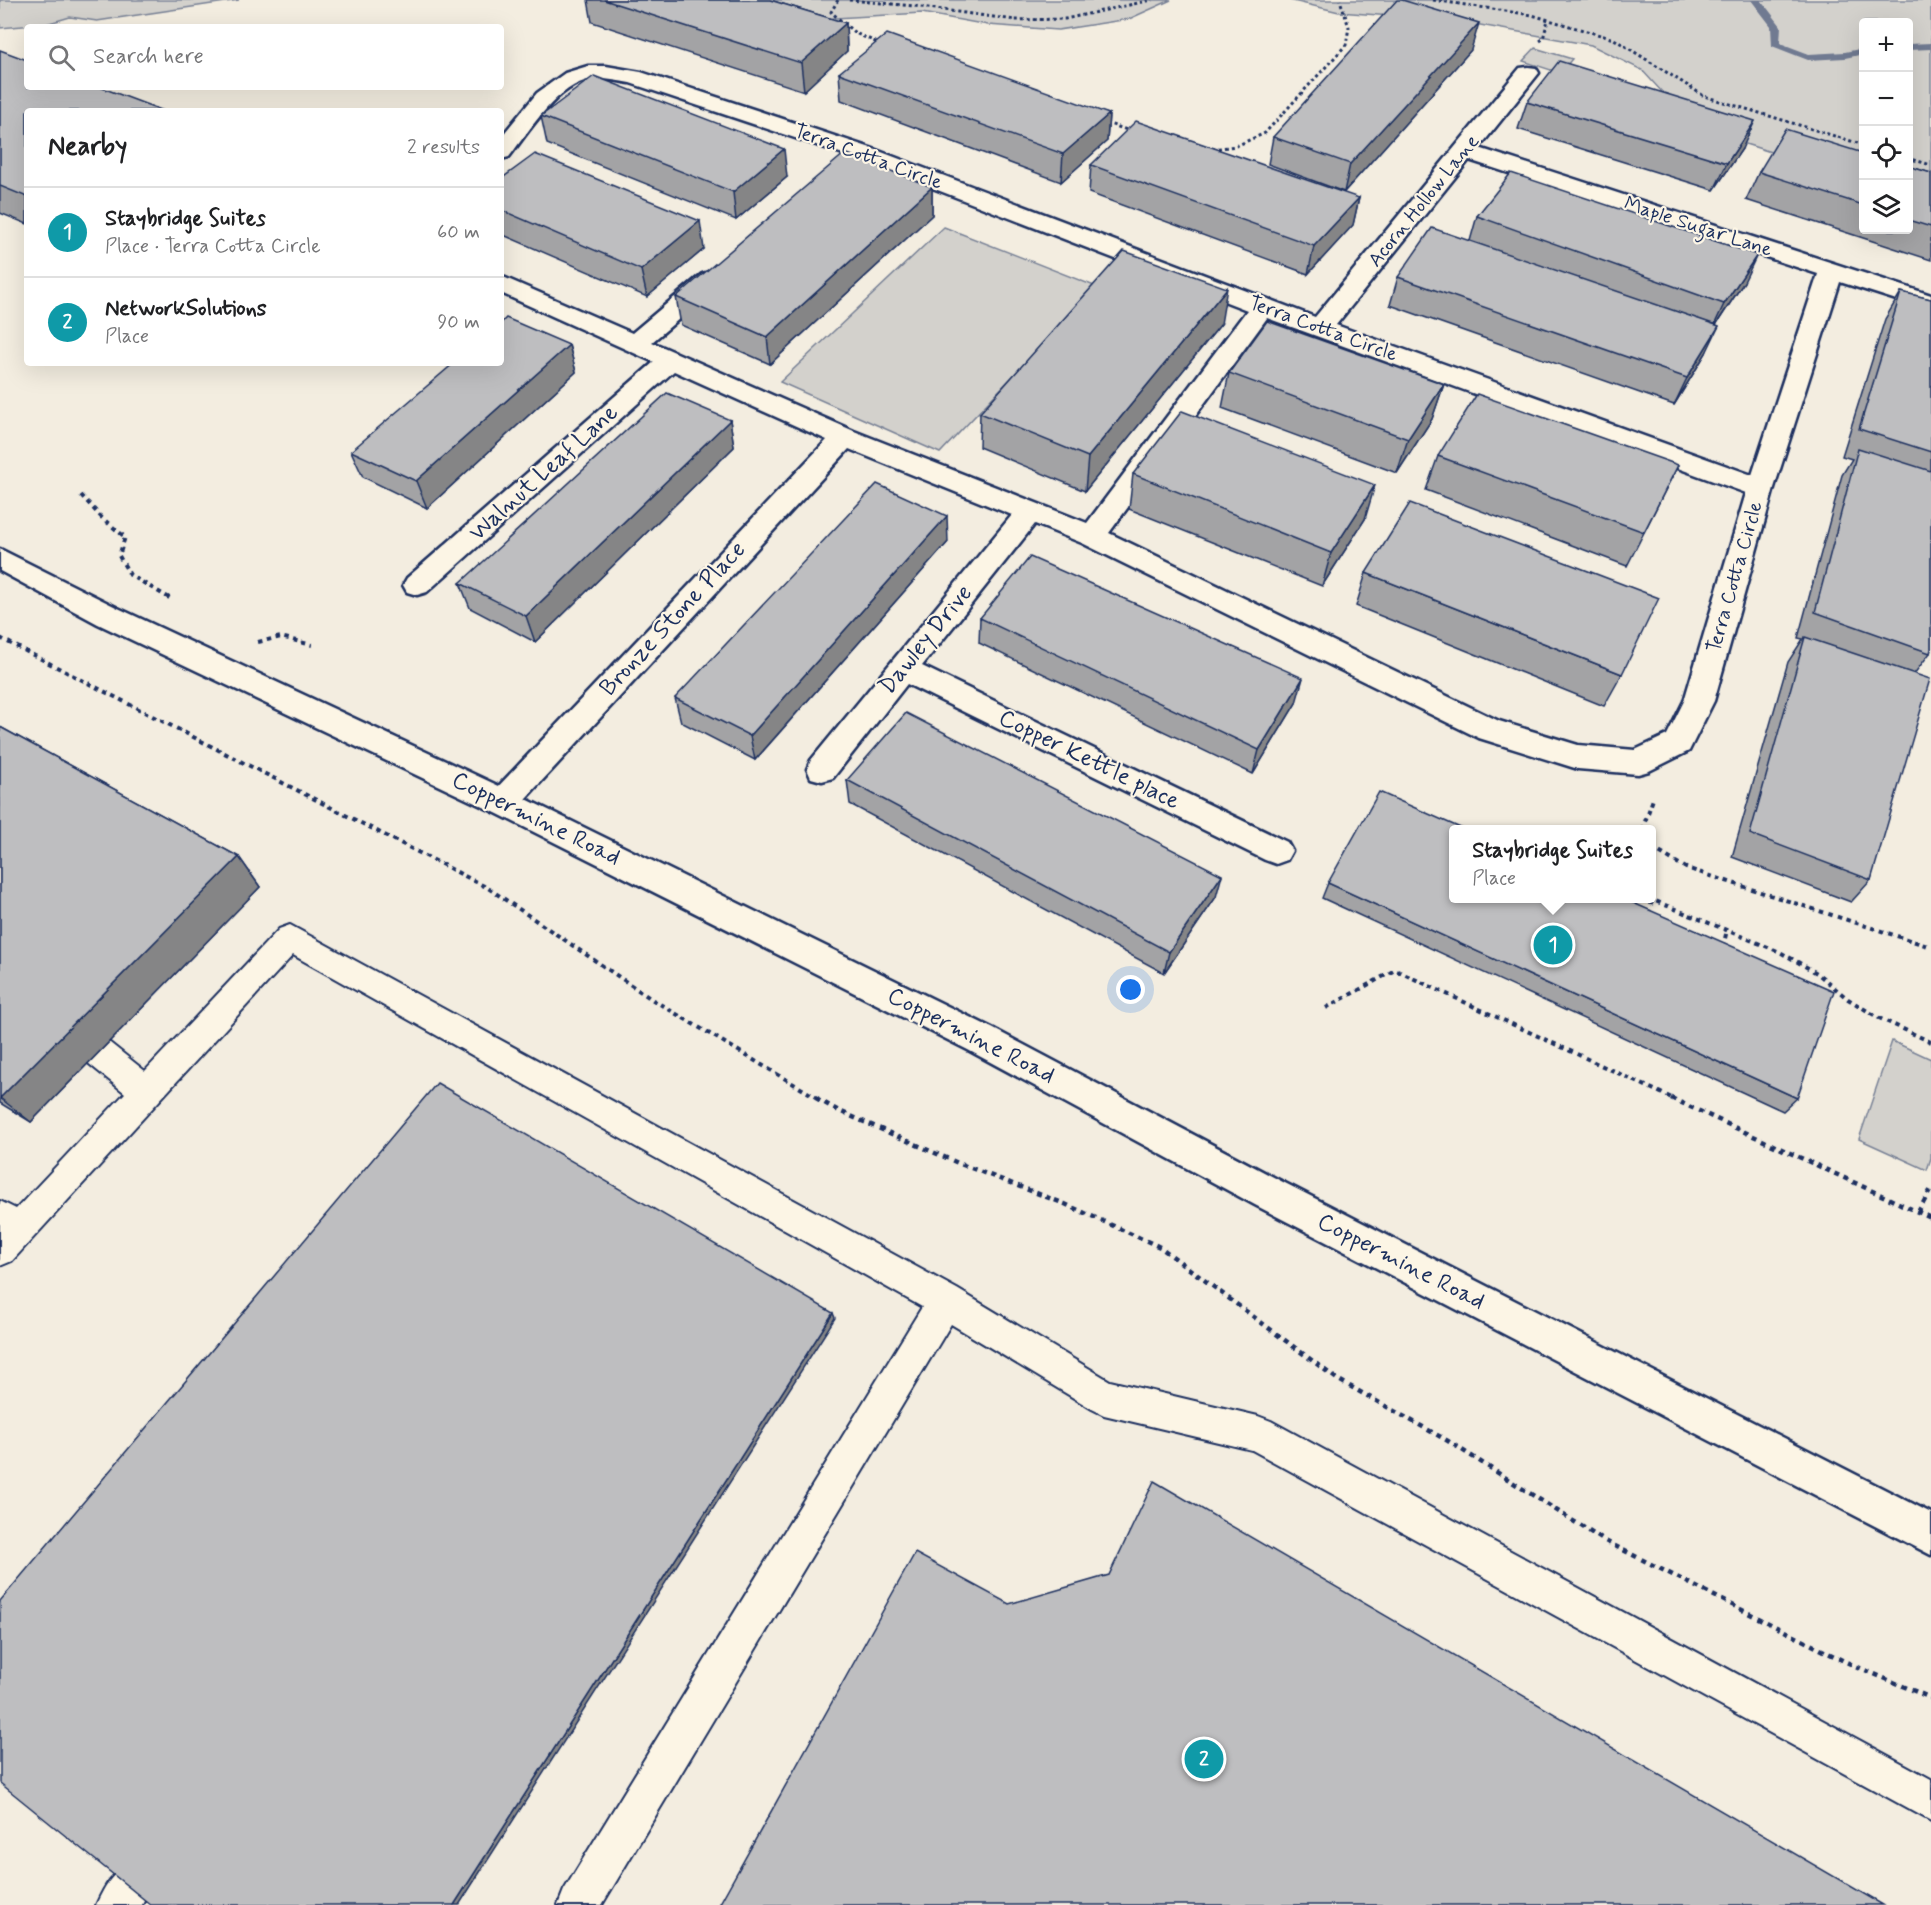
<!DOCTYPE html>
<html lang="en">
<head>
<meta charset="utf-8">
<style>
  body { margin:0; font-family:Mynerve,sans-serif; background:#f6f6f6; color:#202124 }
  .controls { position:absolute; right:18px; top:18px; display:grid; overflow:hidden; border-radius:6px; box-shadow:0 6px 24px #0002 }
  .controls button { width:54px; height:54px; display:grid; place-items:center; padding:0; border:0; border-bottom:2px solid #e0e0e0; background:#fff; color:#202124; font:30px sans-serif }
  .you { position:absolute; left:1131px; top:990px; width:21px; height:21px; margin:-15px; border:4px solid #fff; border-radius:50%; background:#1a73e8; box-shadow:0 0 0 9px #1a73e833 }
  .badge { display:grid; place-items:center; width:39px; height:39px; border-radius:50%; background:#0b8043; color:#fff; font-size:20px; font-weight:700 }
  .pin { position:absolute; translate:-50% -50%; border:3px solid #fff; box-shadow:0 2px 6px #0006 }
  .popup { position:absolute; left:1449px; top:825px; width:207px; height:78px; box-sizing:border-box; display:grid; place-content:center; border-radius:6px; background:#fff; filter:drop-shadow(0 2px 4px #0005); font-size:20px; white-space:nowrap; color:#757577 }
  .popup b { font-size:22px; color:#202124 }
  .popup::after { content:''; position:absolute; left:50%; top:100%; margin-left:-12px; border:12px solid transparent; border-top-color:#fff }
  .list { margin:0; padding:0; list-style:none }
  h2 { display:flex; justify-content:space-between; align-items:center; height:78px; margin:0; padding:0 24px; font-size:26px }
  h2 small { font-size:20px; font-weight:400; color:#757577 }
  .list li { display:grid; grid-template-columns:39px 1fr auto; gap:18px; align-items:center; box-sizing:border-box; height:90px; padding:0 24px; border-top:2px solid #e0e0e0 }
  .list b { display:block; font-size:22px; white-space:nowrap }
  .list p { margin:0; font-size:20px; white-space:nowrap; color:#757577 }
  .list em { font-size:20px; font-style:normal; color:#757577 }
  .icon { flex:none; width:33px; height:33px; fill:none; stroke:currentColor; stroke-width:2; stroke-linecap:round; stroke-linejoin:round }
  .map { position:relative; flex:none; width:1931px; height:1905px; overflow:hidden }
  .search { position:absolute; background:#fff; box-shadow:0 6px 24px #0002; left:24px; top:24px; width:480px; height:66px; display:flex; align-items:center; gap:15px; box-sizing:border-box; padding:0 21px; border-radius:6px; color:#757577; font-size:22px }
  .panel { position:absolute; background:#fff; box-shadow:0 6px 24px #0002; left:24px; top:108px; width:480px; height:258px; border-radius:6px }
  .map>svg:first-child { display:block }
</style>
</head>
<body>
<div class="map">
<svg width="1931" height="1905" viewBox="0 0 1931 1905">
  <rect width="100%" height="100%" fill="#f3ede0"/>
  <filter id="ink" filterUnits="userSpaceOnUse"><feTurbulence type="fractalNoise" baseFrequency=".0167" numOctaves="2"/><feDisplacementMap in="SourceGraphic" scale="12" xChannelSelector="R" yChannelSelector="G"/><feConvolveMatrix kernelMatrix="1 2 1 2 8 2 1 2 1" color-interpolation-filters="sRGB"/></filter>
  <g filter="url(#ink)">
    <g fill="#d3d1cc" stroke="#778095" stroke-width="1.5">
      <path d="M 0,0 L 239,0 L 97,21 L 70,17 L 46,24 L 0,28 Z"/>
      <path d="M 704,0 L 1171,0 L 1129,19 L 1058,30 L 988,25 L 922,13 L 783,21 Z"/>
      <path d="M 1289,0 L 1931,0 L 1931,177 L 1909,177 L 1908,22 L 1864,22 L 1863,175 L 1831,171 L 1736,141 L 1673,104 L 1642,70 L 1591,45 L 1458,21 L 1339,12 Z"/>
      <path d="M 1535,48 L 1572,59 L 1560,73 L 1523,61 Z"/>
      <path d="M 944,227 L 1097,287 L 940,453 L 780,382 Z"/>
      <path d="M 1892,1041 L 1931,1059 L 1931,1158 L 1927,1170 L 1859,1139 Z"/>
    </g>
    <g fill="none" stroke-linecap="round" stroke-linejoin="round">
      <g fill="#707a91" fill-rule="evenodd">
        <path d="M 1751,0 L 1761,0 L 1781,26 L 1780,43 L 1809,54 L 1845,52 L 1864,48 L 1864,54 L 1845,58 L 1808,60 L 1772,46 L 1771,26 Z"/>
        <path d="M 1931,43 L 1931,49 L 1908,50 L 1908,44 Z"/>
      </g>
      <g stroke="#1b2f5e" stroke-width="4">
        <g id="lane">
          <path d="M 290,925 L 957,1289 L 1110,1381 L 1258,1416 L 1271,1421 L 1931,1779 L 1931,1821 L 1252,1450 L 1104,1415 L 1092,1409 L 951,1324 L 602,1905 L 558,1905 L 564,1890 L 922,1307 L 293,955 L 12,1261 L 0,1266 L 0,1201 L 16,1209 L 125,1093 L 88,1063 L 83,1053 L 88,1043 L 99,1039 L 110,1043 L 145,1071 L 279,929 Z"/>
          <path d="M 133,1863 L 147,1869 L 153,1883 L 142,1905 L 96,1905 C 105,1885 113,1871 133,1863 Z"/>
        </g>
      </g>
      <g stroke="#1b2f5e" stroke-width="5">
        <path id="street" d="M 588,66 L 606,66 L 641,72 L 871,148 L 1315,317 L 1520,68 L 1528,67 L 1536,68 L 1539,73 L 1479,148 L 1931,295 L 1931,311 L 1840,282 L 1774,488 L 1714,701 L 1689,751 L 1649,771 L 1638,774 L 1578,769 L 1479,738 L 1082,543 L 1035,524 L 922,666 L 1287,842 L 1292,851 L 1287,860 L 1276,864 L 1265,860 L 907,684 L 833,778 L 822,781 L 811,778 L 807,769 L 811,760 L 1012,515 L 849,449 L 514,811 L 503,815 L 492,811 L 487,802 L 492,793 L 827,440 L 674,371 L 427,592 L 417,595 L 407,592 L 403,585 L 407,578 L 654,362 L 501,293 L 501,276 L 632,333 L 702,274 L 711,271 L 720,274 L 723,279 L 720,284 L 652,342 L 854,431 L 1087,523 L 1247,310 L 855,158 L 630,83 C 617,81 606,78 593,79 C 558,83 529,131 509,157 L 501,159 L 501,137 L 537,93 L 565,73 ZM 1469,160 L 1818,274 L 1752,475 L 1336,325 ZM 1267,318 L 1746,493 L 1684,701 L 1667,735 L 1635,750 L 1578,745 L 1499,721 L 1109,533 Z"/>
      </g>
      <g stroke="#1b2f5e" stroke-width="5">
        <path id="secondary" d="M 0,549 L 118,608 L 514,793 L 992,1028 L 1281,1181 L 1931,1513 L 1931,1555 L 1255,1205 L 968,1050 L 492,811 L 98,624 L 0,571 Z"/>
      </g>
      <g stroke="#1b2f5e" stroke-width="3" stroke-dasharray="3 3" stroke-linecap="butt">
        <path d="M 838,0 L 831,12 L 855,33 L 880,44"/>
        <path d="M 849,0 L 914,6 L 1015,20 L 1065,19 L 1152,0"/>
        <path d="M 1433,0 L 1532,15 L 1614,39 L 1704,96 L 1864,145"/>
        <path d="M 1540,41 L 1543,39 L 1548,20"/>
        <path d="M 1106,123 L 1130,131"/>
        <path d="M 1212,149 L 1236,146 L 1265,133 L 1346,45 L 1349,27 L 1340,0"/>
        <path d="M 1908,158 L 1931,165"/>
      </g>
      <g stroke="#1b2f5e" stroke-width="4" stroke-dasharray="4.5 4.5" stroke-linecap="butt">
        <path d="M 81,495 L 102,518 L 125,537 L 119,556 L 130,575 L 171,599"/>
        <path d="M 0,638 L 488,888 L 653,1000 L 819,1099"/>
        <path d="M 258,642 L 281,637 L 312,645"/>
        <path d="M 1642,830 L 1653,799"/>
        <path d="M 1652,848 L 1686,868 L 1931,947"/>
        <path d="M 1648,898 L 1780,952 L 1817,973 L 1848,999 L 1879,1018 L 1931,1042"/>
        <path d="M 1649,914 L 1652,900"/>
        <path d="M 1723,947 L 1727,930"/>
        <path d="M 1326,1008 L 1395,970 L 1674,1099"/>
      </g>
      <g stroke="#1b2f5e" stroke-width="4.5" stroke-dasharray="5 5" stroke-linecap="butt">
        <path d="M 816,1098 L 837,1110 L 958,1163 L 1065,1204 L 1160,1247 L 1337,1379 L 1448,1441 L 1603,1540 L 1846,1662 L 1931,1698"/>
        <path d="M 1671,1098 L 1931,1218"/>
        <path d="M 1918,1212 L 1931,1189"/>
      </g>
      <use href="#lane" fill="#fcf5e5" fill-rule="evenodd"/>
      <use href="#street" fill="#fcf5e5" fill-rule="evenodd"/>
      <use href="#secondary" fill="#fcf5e5" fill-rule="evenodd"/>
    </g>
    <g fill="#a3a3a5" stroke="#1b2f5e" stroke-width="1.5">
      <path d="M 588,0 L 770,0 L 846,23 L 847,51 L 804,91 L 592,22 Z"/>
      <path d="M 0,50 L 27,111 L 27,224 L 0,213 Z"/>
      <path d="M 1471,50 L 1344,192 L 1268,164 L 1273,137 Z"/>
      <path d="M 839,73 L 1109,114 L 1107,141 L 1061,182 L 841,100 Z"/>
      <path d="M 1527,102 L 1742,149 L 1714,190 L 1518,129 Z"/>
      <path d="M 541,116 L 787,177 L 736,220 L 547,144 Z"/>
      <path d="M 1863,153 L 1863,230 L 1908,230 L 1908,166 L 1931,173 L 1931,260 L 1746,200 L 1759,172 Z"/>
      <path d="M 1091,165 L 1359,198 L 1353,225 L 1308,274 L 1089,193 Z"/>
      <path d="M 501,179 L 704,249 L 647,297 L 501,234 Z"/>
      <path d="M 932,187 L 932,215 L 770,364 L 681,325 L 676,297 Z"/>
      <path d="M 1477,216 L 1744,282 L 1716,325 L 1706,353 L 1674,405 L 1390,305 L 1398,277 L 1470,241 Z"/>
      <path d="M 1901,292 L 1931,299 L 1931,649 L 1930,653 L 1914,674 L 1871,880 L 1851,902 L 1732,857 L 1788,662 L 1803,639 L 1798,638 L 1842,475 L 1852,459 L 1842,456 L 1885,319 Z"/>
      <path d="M 1221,324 L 1085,491 L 979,447 L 980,413 Z"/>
      <path d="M 569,345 L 576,372 L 427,508 L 363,477 L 351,451 Z"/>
      <path d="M 1229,373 L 1444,384 L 1432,419 L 1397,473 L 1222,408 Z"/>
      <path d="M 730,420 L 734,447 L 535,642 L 470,608 L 460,583 Z"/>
      <path d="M 1438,456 L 1678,465 L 1627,566 L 1426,490 Z"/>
      <path d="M 1133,474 L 1365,519 L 1322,586 L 1129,509 Z"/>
      <path d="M 948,542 L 755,760 L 681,722 L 675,698 Z"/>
      <path d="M 1366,573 L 1622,674 L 1604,706 L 1356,606 Z"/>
      <path d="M 980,618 L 1296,703 L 1253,774 L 979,643 Z"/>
      <path d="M 0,727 L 239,857 L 260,887 L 31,1122 L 0,1103 Z"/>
      <path d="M 847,780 L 1216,897 L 1164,973 L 850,804 Z"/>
      <path d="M 1328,883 L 1797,1098 L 1783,1111 L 1322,898 Z"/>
    </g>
    <g fill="#858586" stroke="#1b2f5e" stroke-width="1.5">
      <path d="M 846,23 L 847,51 L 804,91 L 801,63 Z"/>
      <path d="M 1479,23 L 1471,50 L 1344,192 L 1350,164 Z"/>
      <path d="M 1109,114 L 1107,141 L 1061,182 L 1063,154 Z"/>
      <path d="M 1755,121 L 1742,149 L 1714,190 L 1727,163 Z"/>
      <path d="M 784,149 L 787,177 L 736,220 L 733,192 Z"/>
      <path d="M 932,187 L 932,215 L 770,364 L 767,337 Z"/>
      <path d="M 1359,198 L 1353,225 L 1308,274 L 1314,246 Z"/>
      <path d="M 700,221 L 704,249 L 647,297 L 641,270 Z"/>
      <path d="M 1757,255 L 1744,282 L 1711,332 L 1724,304 Z"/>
      <path d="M 1227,288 L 1221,324 L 1085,491 L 1088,457 Z"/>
      <path d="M 1719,326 L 1706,353 L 1674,405 L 1687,378 Z"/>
      <path d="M 569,345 L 576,372 L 427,508 L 416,481 Z"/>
      <path d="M 1444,384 L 1432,419 L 1397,473 L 1408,439 Z"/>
      <path d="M 730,420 L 734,447 L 535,642 L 526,616 Z"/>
      <path d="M 1375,485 L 1365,519 L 1322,586 L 1331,553 Z"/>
      <path d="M 947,516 L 948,542 L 755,760 L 750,736 Z"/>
      <path d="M 1303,678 L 1296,703 L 1253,774 L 1259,750 Z"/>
      <path d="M 239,857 L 260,887 L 31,1122 L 0,1098 Z"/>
      <path d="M 1222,875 L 1216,897 L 1164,973 L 1169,952 Z"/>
      <path d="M 833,1313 L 835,1318 L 459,1905 L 454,1905 Z"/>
    </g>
    <g fill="#bebec0" stroke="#1b2f5e" stroke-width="1.5">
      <path d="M 604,0 L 770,0 L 846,23 L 801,63 Z"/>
      <path d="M 1397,0 L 1402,0 L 1479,23 L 1350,164 L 1273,137 Z"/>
      <path d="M 887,34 L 1109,114 L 1063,154 L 839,73 Z"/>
      <path d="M 0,50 L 27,60 L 27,87 L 100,87 L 164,111 L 27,111 L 27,197 L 0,186 Z"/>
      <path d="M 1559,61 L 1755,121 L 1727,163 L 1527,102 Z"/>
      <path d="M 594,76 L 784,149 L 733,192 L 541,116 Z"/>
      <path d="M 1136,121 L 1359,198 L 1314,246 L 1091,165 Z"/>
      <path d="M 1785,129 L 1863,153 L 1863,205 L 1759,172 Z"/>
      <path d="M 845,153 L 932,187 L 767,337 L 676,297 Z"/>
      <path d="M 535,154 L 700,221 L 641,270 L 501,210 L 501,179 Z"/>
      <path d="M 1908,166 L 1931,173 L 1931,227 L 1908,220 Z"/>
      <path d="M 1511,173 L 1757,255 L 1724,304 L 1477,216 Z"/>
      <path d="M 1432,228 L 1719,326 L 1687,378 L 1398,277 Z"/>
      <path d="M 1124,251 L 1227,288 L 1088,457 L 980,413 Z"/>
      <path d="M 1901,292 L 1931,299 L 1931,452 L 1859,429 Z"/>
      <path d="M 506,318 L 569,345 L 416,481 L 351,451 L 454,363 L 501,363 L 501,323 Z"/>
      <path d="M 1267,321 L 1444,384 L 1408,439 L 1229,373 Z"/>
      <path d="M 667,393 L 730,420 L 526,616 L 460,583 Z"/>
      <path d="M 1477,394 L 1678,465 L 1644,532 L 1438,456 Z"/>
      <path d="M 1182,411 L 1375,485 L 1331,553 L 1133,474 Z"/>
      <path d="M 1858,448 L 1931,471 L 1931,649 L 1930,653 L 1815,612 Z"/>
      <path d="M 877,484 L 947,516 L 750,736 L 675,698 Z"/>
      <path d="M 1410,503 L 1659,598 L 1622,674 L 1366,573 Z"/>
      <path d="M 1030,557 L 1303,678 L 1259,750 L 980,618 Z"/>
      <path d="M 1805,637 L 1930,679 L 1871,880 L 1750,834 Z"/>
      <path d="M 906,713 L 1222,875 L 1169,952 L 847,780 Z"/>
      <path d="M 0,727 L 239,857 L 0,1098 Z"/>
      <path d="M 1379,792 L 1465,830 L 1454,830 L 1454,898 L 1622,898 L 1834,991 L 1797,1098 L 1328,883 Z"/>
      <path d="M 437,1083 L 833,1313 L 454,1905 L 151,1905 L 0,1783 L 0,1601 Z"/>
      <path d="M 1154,1481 L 1883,1905 L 719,1905 L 915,1553 L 1009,1604 L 1109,1575 Z"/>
    </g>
  </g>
  <g text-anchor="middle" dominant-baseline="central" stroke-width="4.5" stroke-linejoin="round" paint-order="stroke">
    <g font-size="20" fill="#1b2f5e" stroke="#fcf5e5">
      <text transform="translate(868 157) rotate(20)">Terra Cotta Circle</text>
      <text transform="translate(1424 201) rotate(-51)">Acorn Hollow Lane</text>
      <text transform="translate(1698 227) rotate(18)">Maple Sugar Lane</text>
      <text transform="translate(1323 329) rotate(20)">Terra Cotta Circle</text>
      <text transform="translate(1735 577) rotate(-74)">Terra Cotta Circle</text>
    </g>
    <g font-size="24" fill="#1b2f5e" stroke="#fcf5e5">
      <text transform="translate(544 473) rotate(-42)">Walnut Leaf Lane</text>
      <text transform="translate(673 619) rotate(-47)">Bronze Stone Place</text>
      <text transform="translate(926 640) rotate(-51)">Dawley Drive</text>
      <text transform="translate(1089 760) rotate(26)">Copper Kettle place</text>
      <text transform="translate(536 819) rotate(26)">Coppermine Road</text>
      <text transform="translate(971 1036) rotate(27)">Coppermine Road</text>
      <text transform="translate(1401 1262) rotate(27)">Coppermine Road</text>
    </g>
  </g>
</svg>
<div class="controls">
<button>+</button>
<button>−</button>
<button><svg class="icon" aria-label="locate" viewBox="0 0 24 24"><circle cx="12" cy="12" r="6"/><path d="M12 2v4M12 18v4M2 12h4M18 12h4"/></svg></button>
<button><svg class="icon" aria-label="layers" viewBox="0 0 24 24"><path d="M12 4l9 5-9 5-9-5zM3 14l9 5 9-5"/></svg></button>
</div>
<div class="you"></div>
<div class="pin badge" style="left:1553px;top:945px;background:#0f9aa8">1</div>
<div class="popup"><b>Staybridge Suites</b>Place</div>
<div class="pin badge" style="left:1204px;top:1759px;background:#0f9aa8">2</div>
<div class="search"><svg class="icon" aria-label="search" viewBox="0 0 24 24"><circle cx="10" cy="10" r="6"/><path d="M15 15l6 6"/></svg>Search here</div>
<section class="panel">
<h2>Nearby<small>2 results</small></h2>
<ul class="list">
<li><span class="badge" style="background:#0f9aa8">1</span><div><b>Staybridge Suites</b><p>Place · Terra Cotta Circle</p></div><em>60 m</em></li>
<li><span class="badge" style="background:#0f9aa8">2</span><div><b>NetworkSolutions</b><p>Place</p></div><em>90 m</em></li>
</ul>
</section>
</div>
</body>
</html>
